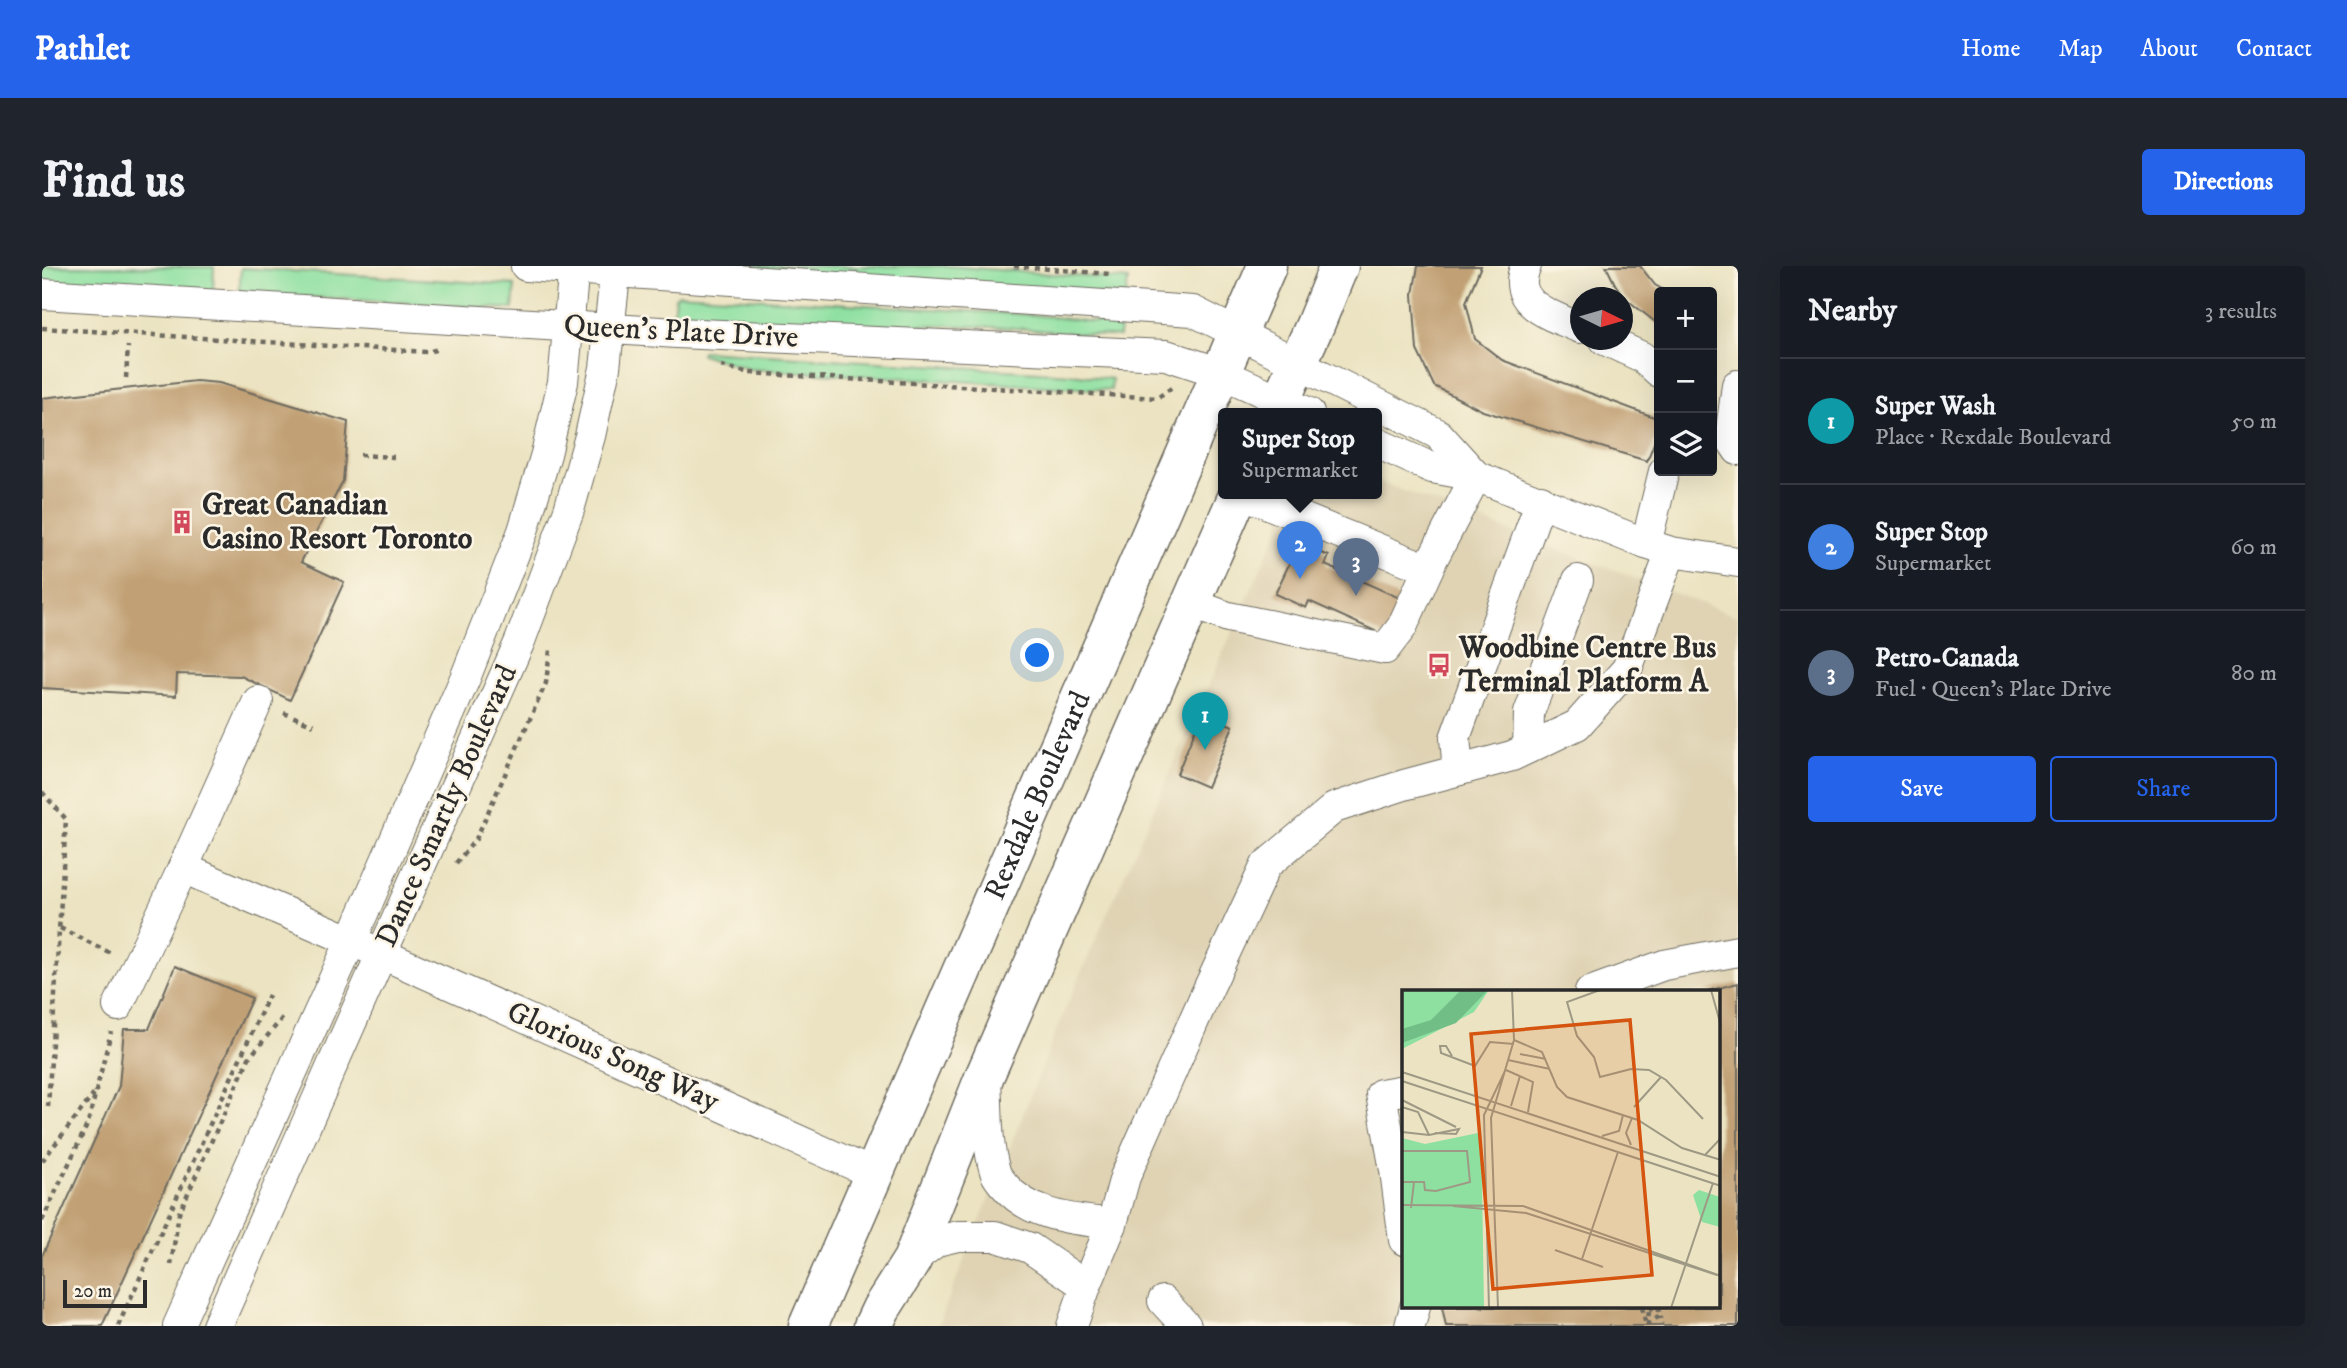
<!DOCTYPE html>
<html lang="en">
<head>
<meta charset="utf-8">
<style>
  body { margin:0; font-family:"IM FELL DW Pica",serif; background:#20242c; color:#f1f3f6 }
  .controls { position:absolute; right:21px; top:21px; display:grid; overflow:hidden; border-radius:7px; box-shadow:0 7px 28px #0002 }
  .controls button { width:63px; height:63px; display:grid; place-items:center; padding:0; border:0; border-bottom:2px solid #363941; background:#171b24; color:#f1f3f6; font:35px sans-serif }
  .compass { position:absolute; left:1528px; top:21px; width:63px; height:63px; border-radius:50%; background:#171b24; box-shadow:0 7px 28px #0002; rotate:95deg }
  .scale { position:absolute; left:21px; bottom:18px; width:84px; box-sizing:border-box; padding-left:7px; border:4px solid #2b2b2b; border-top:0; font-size:19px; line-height:24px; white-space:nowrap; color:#2b2b2b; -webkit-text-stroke:5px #fcf5e5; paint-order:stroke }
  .you { position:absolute; left:996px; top:390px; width:24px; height:24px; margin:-18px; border:5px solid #fff; border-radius:50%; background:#1a73e8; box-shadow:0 0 0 10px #1a73e833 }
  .badge { display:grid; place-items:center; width:46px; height:46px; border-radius:50%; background:#2563eb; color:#fff; font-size:23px; font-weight:700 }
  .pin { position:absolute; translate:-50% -58px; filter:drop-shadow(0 2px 4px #0008) }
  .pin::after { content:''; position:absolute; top:37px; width:24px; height:21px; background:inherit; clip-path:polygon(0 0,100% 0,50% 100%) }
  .popup { position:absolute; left:1176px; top:142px; width:164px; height:91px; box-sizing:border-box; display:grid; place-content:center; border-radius:7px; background:#171b24; filter:drop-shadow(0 2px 5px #0005); font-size:23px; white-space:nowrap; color:#9ea1a6 }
  .popup b { font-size:26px; color:#f1f3f6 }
  .popup::after { content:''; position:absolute; left:50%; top:100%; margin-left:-14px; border:14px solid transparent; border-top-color:#171b24 }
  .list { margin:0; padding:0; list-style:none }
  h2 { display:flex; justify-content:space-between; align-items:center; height:91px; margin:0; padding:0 28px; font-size:30px }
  h2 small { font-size:23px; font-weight:400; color:#9ea1a6 }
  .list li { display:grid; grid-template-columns:46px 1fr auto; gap:21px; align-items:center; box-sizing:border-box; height:126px; padding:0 28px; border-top:2px solid #363941 }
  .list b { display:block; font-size:26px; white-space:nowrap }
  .list p { margin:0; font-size:23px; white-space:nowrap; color:#9ea1a6 }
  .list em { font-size:23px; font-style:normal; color:#9ea1a6 }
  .actions { display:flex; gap:14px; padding:21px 28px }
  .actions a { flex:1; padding:16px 0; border:2px solid #2563eb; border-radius:7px; text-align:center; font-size:24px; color:#2563eb }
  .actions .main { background:#2563eb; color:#fff }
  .icon { flex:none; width:38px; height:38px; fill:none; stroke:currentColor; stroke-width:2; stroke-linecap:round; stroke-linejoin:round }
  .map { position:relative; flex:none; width:1696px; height:1060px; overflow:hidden; border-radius:7px }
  header { display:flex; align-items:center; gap:42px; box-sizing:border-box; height:98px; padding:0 35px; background:#2563eb; color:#fff }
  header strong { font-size:33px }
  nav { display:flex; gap:38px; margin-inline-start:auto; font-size:24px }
  .intro { display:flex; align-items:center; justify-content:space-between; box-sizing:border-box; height:168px; padding:0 42px }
  h1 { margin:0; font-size:49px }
  .button { padding:18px 32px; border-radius:7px; background:#2563eb; color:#fff; font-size:24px; font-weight:700 }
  main { display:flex; gap:42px; padding:0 42px }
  aside { flex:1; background:#171b24; border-radius:7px; box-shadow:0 7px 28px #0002 }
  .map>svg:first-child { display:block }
</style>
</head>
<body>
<header>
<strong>Pathlet</strong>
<nav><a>Home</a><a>Map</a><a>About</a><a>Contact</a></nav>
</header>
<div class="intro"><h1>Find us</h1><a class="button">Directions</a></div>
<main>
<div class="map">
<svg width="1696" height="1060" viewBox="0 0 1696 1060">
  <rect width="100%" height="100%" fill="#fcf5e5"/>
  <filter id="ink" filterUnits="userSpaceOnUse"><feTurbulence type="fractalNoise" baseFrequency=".0143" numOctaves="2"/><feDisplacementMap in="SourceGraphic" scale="14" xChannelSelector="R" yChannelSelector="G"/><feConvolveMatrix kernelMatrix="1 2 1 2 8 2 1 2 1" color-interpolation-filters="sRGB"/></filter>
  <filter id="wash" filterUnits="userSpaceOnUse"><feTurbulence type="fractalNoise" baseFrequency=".00686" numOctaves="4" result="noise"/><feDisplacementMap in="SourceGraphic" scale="28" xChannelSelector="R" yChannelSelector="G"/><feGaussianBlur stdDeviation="1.57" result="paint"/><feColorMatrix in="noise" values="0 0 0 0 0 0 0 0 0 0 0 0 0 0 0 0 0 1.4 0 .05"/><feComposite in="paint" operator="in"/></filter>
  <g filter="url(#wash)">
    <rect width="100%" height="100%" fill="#ebe3c1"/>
    <path fill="#dfd3b4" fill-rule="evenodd" d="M 1335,215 L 1696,351 L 1696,1060 L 896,1060 L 1023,743 L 1252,227 L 1335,227 ZM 1362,726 L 1677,726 L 1677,1041 L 1362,1041 Z"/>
    <g fill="#8ee0a1" stroke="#5c8666" stroke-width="2">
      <path d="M 0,0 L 172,1 L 171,26 L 0,15 Z"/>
      <path d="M 672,0 L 906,0 L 1086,14 L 1084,30 Z"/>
      <path d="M 199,2 L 473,19 L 471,43 L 197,27 Z"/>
      <path d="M 637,28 L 993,49 L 1078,59 L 1077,71 L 972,62 L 899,59 L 734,61 L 634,54 L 631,50 L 633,31 Z"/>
      <path d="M 660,85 L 1029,108 L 1070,113 L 1069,124 L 707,103 L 659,88 Z"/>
    </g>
    <g id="blocks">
      <g fill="#c1a075">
        <path d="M 1376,0 L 1439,0 L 1424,36 L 1433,73 L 1460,94 L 1617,153 L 1617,164 L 1605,195 L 1441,145 L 1392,120 L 1375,84 L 1371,28 Z"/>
        <path d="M 1564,0 L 1598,0 L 1613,19 L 1625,26 L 1617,26 L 1617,59 L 1583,32 L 1573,18 Z"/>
        <path d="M 154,115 L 177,117 L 306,156 L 301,215 L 259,296 L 302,316 L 248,434 L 199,410 L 135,408 L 134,430 L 0,422 L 0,132 Z"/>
        <path d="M 1257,277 L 1287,290 L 1283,299 L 1360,333 L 1344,370 L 1267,335 L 1264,342 L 1233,328 Z"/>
        <path d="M 1160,447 L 1191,460 L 1165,521 L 1135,508 Z"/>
        <path d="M 133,700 L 210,732 L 60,1060 L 0,1060 L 0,990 L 77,820 L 82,763 L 107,763 Z"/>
        <path d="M 1696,717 L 1696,1060 L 1404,1060 L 1400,1041 L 1677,1041 L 1677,726 L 1665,725 Z"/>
      </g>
    </g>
  </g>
  <g filter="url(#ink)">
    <use href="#blocks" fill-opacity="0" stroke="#6e6b60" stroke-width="2"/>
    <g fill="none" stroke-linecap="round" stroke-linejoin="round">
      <g stroke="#6e6b60" stroke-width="32">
        <g id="minor">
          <path d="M 484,0 L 1151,45 L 1396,168 L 1434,210"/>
          <path d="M 1484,0 C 1466,39 1512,50 1538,62"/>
          <path d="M 0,28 L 635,67 L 1124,89 L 1179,107 L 1267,147"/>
          <path d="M 1563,74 L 1600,91 L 1617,106"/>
          <path d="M 1695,119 L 1688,172 L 1696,184"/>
          <path d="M 1335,177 L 1390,202 L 1434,210 L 1604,278 L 1629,286 L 1696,296"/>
          <path d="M 1199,227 L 1386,303"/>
          <path d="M 1604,278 L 1622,205"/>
          <path d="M 1148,337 L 1186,351 L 1343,383 L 1360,361 L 1390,294 L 1434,210"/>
          <path d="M 1486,482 L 1487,447 L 1536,314"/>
          <path d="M 1416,504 L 1413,472 L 1499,234"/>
          <path d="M 141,602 L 340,688 L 832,908"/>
          <path d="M 1548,726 L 1622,699 L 1696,685"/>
          <path d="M 76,740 L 141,602 L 216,435"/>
          <path d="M 944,814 C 946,843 944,877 953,905 C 954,910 958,914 962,919 C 988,951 1032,953 1070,958"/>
          <path d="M 1362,824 L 1339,828 L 1353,904 L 1362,974"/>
          <path d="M 870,994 L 895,975 L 916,970 L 953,970 L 988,982 L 1044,1020"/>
          <path d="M 1121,1035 L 1144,1060"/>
          <path d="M 136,1060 L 309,675 L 424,410 L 481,265 L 504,188 L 521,116 L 532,0"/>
          <path d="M 175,1060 L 478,375 L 527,244 L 548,170 L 563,102 L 574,0"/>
          <path d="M 1030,1060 L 1044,1020 L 1070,958 L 1083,911 L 1161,734 L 1224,599 L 1292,542 L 1362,519 L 1470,490 L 1535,459 L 1585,403 L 1629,286"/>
          <path d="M 1368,1060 L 1373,1041"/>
        </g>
      </g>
      <g stroke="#6e6b60" stroke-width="41">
        <g id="major">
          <path d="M 1233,147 L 1273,59 L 1297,0"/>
          <path id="s1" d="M 766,1060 L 1225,0"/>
          <path d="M 831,1060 L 839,1043 L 870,994 L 943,809 L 1197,227"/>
        </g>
      </g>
      <g stroke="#6e6b60" stroke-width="4.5" stroke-dasharray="5 5" stroke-linecap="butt">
        <path d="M 972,0 L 1067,8"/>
        <path d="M 0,62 L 385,86 L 397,83"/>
        <path d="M 679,100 L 708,107 L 1115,132 L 1131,121"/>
        <path d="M 84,112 L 86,80"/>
        <path d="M 318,189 L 352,191"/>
        <path d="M 242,447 L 272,459"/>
        <path d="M 0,526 L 24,553 L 6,841"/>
        <path d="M 414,597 L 434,573 L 504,417 L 508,384"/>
        <path d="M 18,662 L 69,687"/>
        <path d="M 0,895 L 52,828"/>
        <path d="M 0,955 L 46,857 L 69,766"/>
        <path d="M 129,999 L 137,947 L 207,792 L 242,750"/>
        <path d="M 1600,1041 L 1604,1060"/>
        <path d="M 1608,1041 L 1620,1059"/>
        <path d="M 1616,1041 L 1619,1053"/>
        <path d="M 76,1060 L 227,729"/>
        <path d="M 1606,1060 L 1607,1041"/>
      </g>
      <use href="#minor" stroke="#fff" stroke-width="30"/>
      <use href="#major" stroke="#fff" stroke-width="38"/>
    </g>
  </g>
  <defs>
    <g id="building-bare" transform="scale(1.89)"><path d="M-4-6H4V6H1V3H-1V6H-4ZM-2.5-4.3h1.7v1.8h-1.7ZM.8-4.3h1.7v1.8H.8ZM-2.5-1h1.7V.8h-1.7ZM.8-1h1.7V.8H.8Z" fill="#d1495b" stroke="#fcf5e5" stroke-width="2.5" paint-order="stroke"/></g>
    <g id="bus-bare" transform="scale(1.89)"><path d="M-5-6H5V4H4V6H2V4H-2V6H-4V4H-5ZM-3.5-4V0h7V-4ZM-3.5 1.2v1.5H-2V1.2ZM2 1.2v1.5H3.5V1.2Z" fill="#d1495b" stroke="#fcf5e5" stroke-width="2.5" paint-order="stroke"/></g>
  </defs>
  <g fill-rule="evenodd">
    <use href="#building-bare" x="140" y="256"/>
    <use href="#bus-bare" x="1397" y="399"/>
  </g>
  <g text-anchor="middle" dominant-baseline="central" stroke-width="5" stroke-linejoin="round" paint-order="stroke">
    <g font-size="30" fill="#2b2b2b" stroke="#fcf5e5">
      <text transform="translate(639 66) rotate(3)">Queen's Plate Drive</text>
      <text stroke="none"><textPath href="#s1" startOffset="578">Rexdale Boulevard</textPath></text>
      <text transform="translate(405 540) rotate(-66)">Dance Smartly Boulevard</text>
      <text transform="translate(571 791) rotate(24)">Glorious Song Way</text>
    </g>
    <g font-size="30" font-weight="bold" fill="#2b2b2b" stroke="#fcf5e5" text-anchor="start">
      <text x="160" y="239">Great Canadian<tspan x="160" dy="34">Casino Resort Toronto</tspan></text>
      <text x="1417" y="382">Woodbine Centre Bus<tspan x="1417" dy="34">Terminal Platform A</tspan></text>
    </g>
  </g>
  <g transform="translate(1360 724)">
    <rect width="318" height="318" fill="#ebe3c1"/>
    <path d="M 0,0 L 87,0 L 72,22 L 0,59 ZM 79,135 L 82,318 L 0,318 L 0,148 L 23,154 L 76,143 L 78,152 ZM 297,200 L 318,207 L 318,237 L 300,232 L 291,205 Z" fill="#8ee0a1"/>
    <path d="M 59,0 L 86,0 L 54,33 L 0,53 L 0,39 L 29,30 Z" fill="#72be87"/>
    <path fill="none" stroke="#9e9985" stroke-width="2" d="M 198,0 L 165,12 L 175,46 L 192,67 L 198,87 L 229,79 L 247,80 L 264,90 L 301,129M 309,0 L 319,36M 86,42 L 113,40M 112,50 L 140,62 L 155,97 L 165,107 L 236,130 L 280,158 L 319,170M 118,64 L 144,69M 50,66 L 44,56 L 38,56 L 39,63 L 73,76 L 88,52 L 112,54M 106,70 L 148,79M 104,80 L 131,92 L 126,122M 0,82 L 319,187M 0,91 L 319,196M 0,110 L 54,137M 109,116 L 118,86M 0,117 L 16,122 L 27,145M 232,117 L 259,87M 0,142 L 27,145 L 57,139 L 54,144 L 33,143M 200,146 L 217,141 L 221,125M 229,155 L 224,143 L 230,128M 0,161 L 65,161 L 68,192 L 34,201 L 23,200 L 22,192 L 0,192M 303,165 L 319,148M 0,215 L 121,216 L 319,286M 51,216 L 124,223 L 315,285M 9,218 L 12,192M 153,260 L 201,277M 180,269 L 216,162M 87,318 L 82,125 L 103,81M 96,318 L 89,128 L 112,50 L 110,0M 269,318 L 311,193"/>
    <path fill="#d5540f" fill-opacity="0.15" stroke="#d5540f" stroke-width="3.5" d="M 228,30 L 250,285 L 91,299 L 69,44 Z"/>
    <rect width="318" height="318" fill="none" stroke="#2b2b2b" stroke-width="3.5"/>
  </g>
</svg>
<div class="controls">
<button>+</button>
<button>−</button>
<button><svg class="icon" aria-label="layers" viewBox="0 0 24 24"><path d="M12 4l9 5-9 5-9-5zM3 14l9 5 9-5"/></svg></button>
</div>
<svg class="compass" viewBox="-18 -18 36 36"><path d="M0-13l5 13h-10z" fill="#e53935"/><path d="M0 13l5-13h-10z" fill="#9ea1a6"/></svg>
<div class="scale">20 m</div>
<div class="you"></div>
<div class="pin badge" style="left:1163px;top:484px;background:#0f9aa8">1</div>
<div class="pin badge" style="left:1258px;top:313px;background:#3f7fe0">2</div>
<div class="popup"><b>Super Stop</b>Supermarket</div>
<div class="pin badge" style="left:1314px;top:330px;background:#5c6f8a">3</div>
</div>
<aside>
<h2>Nearby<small>3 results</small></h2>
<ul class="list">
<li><span class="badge" style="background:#0f9aa8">1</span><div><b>Super Wash</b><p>Place · Rexdale Boulevard</p></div><em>50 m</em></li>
<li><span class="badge" style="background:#3f7fe0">2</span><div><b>Super Stop</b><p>Supermarket</p></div><em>60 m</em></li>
<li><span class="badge" style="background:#5c6f8a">3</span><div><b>Petro-Canada</b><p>Fuel · Queen's Plate Drive</p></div><em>80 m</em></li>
</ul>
<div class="actions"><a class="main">Save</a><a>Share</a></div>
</aside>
</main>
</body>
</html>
